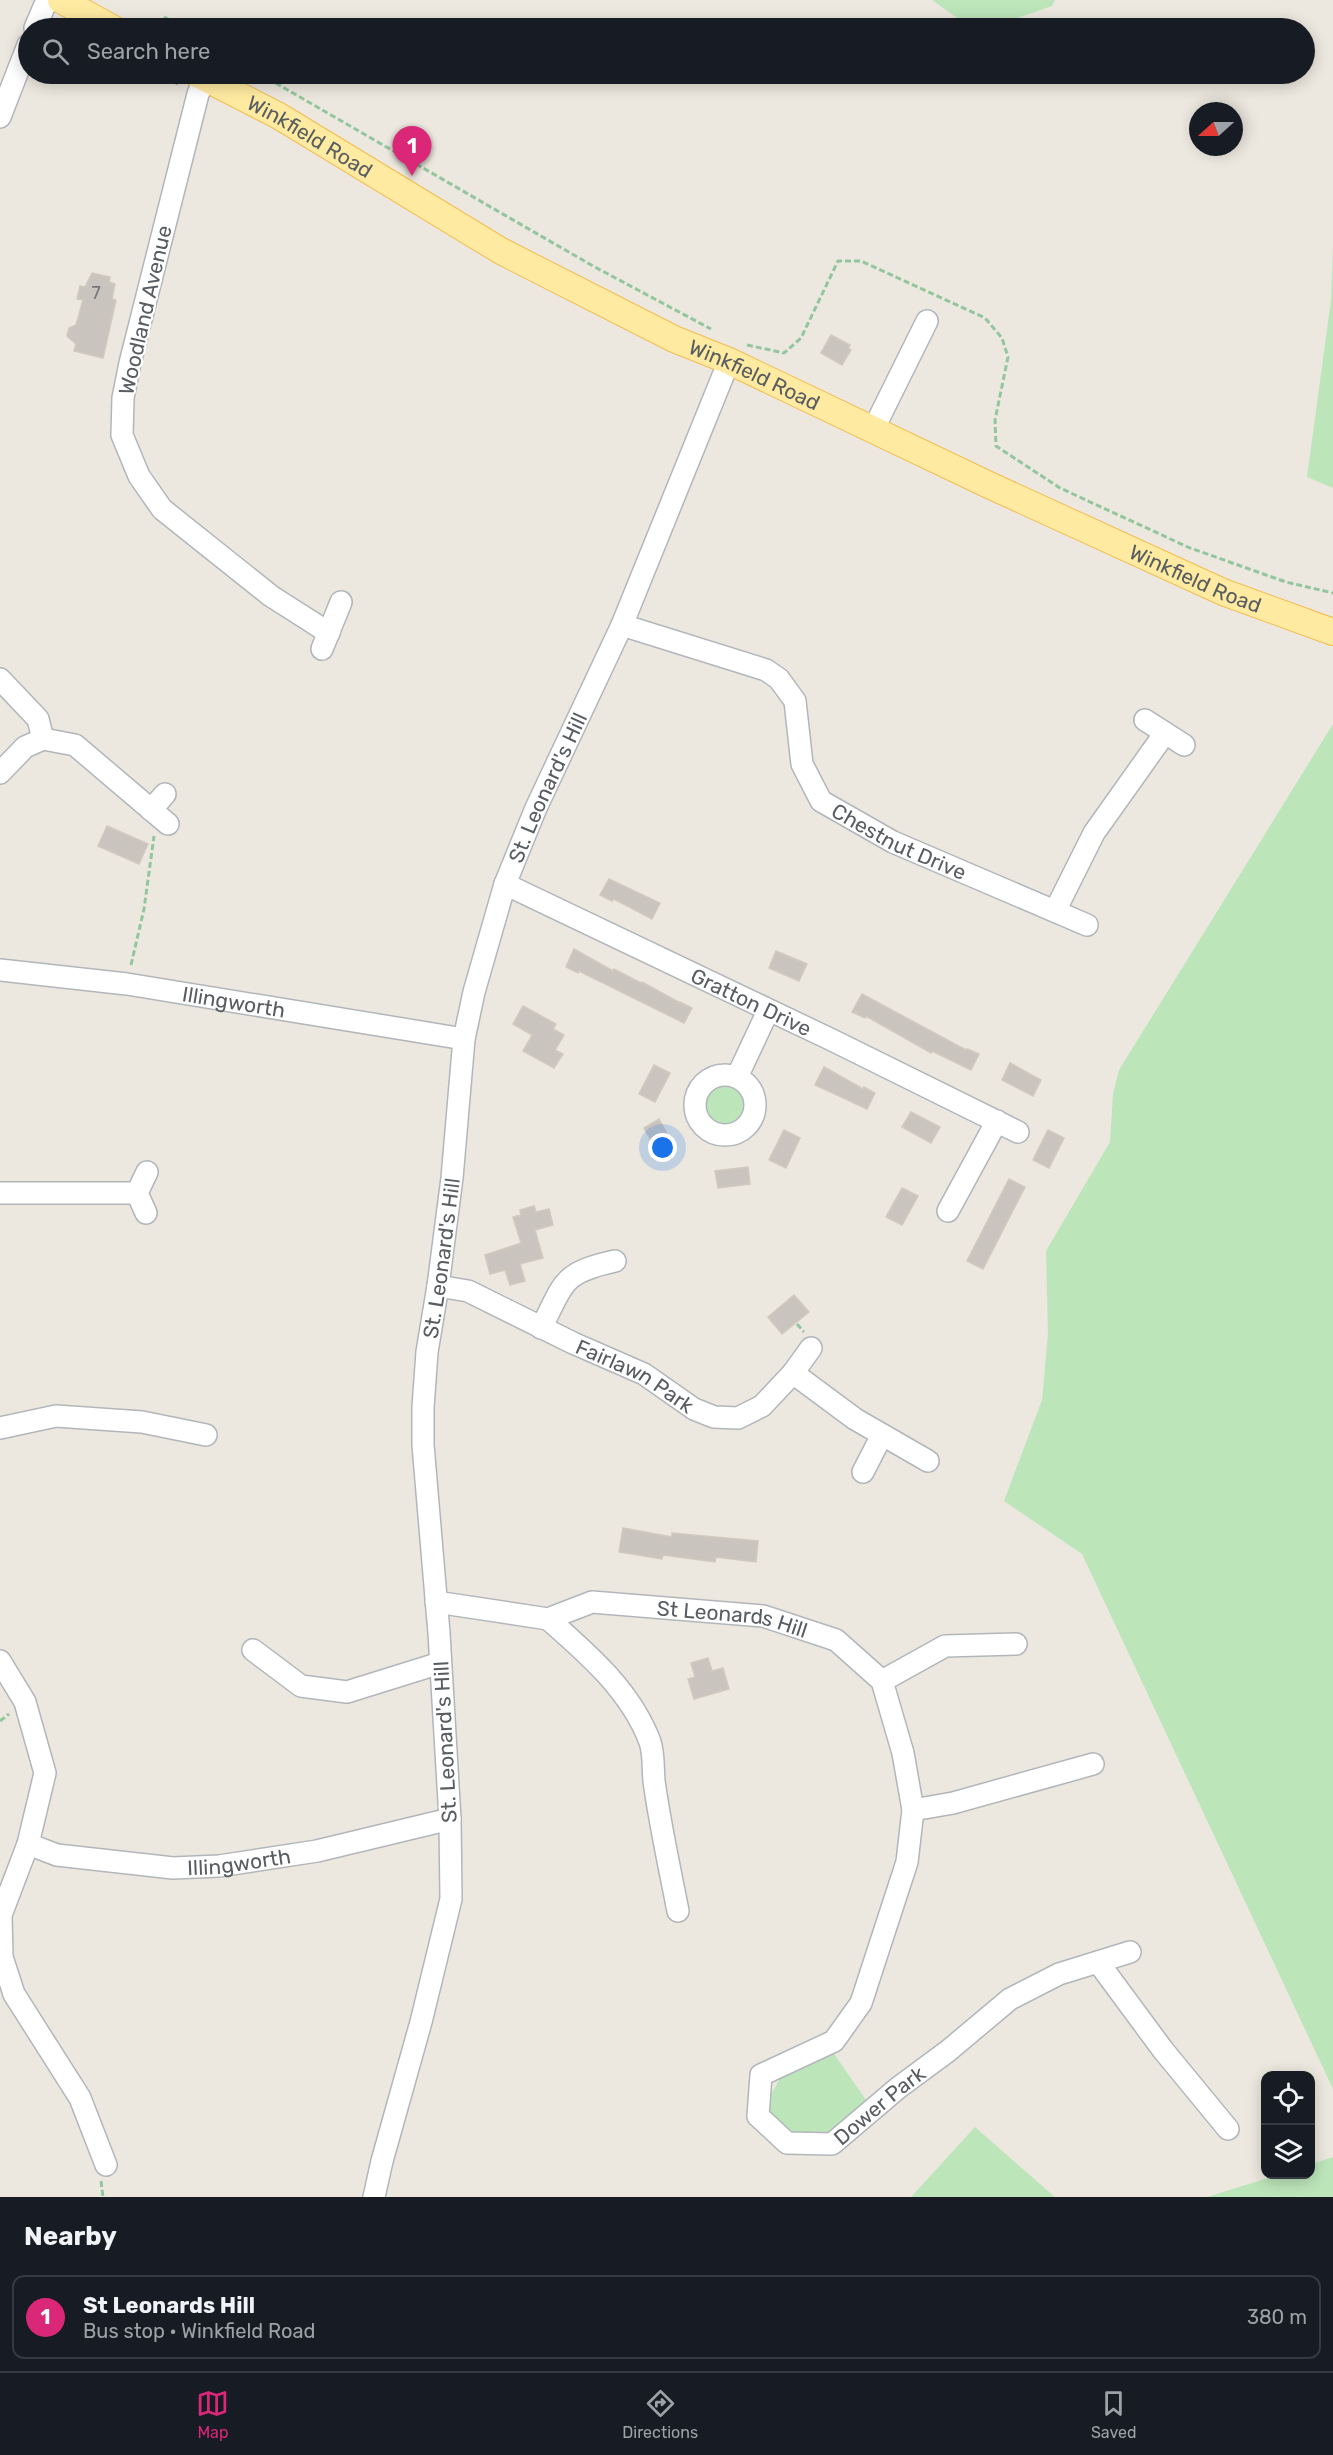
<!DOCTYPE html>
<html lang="en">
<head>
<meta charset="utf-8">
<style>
  body { margin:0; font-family:Rubik,sans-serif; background:#20242c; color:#f1f3f6 }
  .controls { position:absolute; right:18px; bottom:18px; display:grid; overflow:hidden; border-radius:12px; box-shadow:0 3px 15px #0003 }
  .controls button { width:54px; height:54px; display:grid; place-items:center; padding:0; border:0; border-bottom:2px solid #363941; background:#171b24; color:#f1f3f6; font:30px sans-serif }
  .compass { position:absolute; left:1189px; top:102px; width:54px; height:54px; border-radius:50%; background:#171b24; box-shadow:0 3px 15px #0003; rotate:249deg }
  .you { position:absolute; left:663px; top:1148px; width:21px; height:21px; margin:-15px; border:4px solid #fff; border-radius:50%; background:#1a73e8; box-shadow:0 0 0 9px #1a73e833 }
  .badge { display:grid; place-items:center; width:39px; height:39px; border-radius:50%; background:#db2777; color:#fff; font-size:20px; font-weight:700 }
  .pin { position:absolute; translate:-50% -50px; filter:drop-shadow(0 2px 3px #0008) }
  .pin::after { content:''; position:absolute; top:32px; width:21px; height:18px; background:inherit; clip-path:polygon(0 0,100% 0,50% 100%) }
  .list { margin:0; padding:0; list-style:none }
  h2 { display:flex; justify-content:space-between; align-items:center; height:78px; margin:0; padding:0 24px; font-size:26px }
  h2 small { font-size:20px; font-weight:400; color:#9ea1a6 }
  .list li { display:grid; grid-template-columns:39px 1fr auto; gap:18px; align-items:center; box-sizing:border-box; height:84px; margin:0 12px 12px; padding:0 12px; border:2px solid #363941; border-radius:12px }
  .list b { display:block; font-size:22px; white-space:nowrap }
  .list p { margin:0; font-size:20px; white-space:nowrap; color:#9ea1a6 }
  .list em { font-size:20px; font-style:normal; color:#9ea1a6 }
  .icon { flex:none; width:33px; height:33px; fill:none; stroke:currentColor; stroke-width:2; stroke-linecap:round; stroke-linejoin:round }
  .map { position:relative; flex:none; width:1333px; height:2197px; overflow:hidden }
  .search { position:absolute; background:#171b24; box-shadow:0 3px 15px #0003; left:18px; right:18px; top:18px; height:66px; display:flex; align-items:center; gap:15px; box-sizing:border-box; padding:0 21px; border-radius:33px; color:#9ea1a6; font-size:22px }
  .sheet { height:174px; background:#171b24 }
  nav { display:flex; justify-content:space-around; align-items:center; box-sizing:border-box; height:84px; border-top:2px solid #363941; background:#171b24; font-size:16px; color:#9ea1a6 }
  nav a { display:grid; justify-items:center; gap:3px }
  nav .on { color:#db2777 }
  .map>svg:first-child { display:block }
</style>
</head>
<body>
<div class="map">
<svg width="1333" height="2197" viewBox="0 0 1333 2197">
  <rect width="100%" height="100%" fill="#ece8df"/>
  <g fill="#bde5ba">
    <path d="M 932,0 L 1055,0 L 1052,6 L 989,28 L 971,28 Z"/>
    <path d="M 1333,245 L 1333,488 L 1307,477 L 1331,300 Z"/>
    <path d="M 1333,724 L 1333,2089 L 1082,1554 L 1004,1501 L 1042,1400 L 1048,1334 L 1046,1251 L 1110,1142 L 1113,1094 L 1119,1070 Z"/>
    <circle cx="725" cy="1105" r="24"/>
    <path d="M 832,2051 L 866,2100 L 830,2133 L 792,2137 L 763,2109 L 782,2075 Z"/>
    <path d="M 975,2127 L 1055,2197 L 911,2197 Z"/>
    <path d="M 1333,2157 L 1333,2197 L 1207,2197 L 1278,2175 L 1310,2174 L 1311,2164 Z"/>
  </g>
  <g fill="#c9c5be" stroke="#d0c9be" stroke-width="1.5">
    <path d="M 92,273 L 110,277 L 109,282 L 115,284 L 112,299 L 116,300 L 103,358 L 74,351 L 76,344 L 67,336 L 69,328 L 76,325 L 83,300 L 77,299 L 80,286 L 85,287 Z"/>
    <path d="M 831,335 L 850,345 L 848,348 L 851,350 L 842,365 L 821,353 Z"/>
    <path d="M 107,826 L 148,844 L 139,864 L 98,846 Z"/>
    <path d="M 609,879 L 660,903 L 652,919 L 614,899 L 612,901 L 600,895 Z"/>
    <path d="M 574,949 L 613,971 L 614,969 L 641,983 L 642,982 L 680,1003 L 680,1002 L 692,1008 L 684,1023 L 579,971 L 578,973 L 566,967 Z"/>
    <path d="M 776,951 L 807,964 L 799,981 L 769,968 Z"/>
    <path d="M 862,994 L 966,1050 L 967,1049 L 979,1054 L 971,1070 L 932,1051 L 931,1053 L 866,1016 L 865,1018 L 852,1012 Z"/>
    <path d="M 523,1006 L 556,1024 L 553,1029 L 564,1035 L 555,1050 L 563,1054 L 554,1068 L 523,1051 L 532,1035 L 513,1024 Z"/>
    <path d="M 1010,1063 L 1041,1080 L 1033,1096 L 1002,1080 Z"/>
    <path d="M 654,1065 L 670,1073 L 655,1102 L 639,1094 Z"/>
    <path d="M 824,1067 L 863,1089 L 864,1087 L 875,1093 L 867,1109 L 815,1085 Z"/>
    <path d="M 911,1112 L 940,1127 L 931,1143 L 902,1127 Z"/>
    <path d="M 659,1119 L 675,1148 L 660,1156 L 644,1128 Z"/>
    <path d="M 784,1130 L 800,1138 L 786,1168 L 769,1160 Z"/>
    <path d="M 1048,1130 L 1064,1138 L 1049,1168 L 1033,1160 Z"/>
    <path d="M 748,1167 L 750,1184 L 718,1188 L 715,1171 Z"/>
    <path d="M 1009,1179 L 1025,1187 L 983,1269 L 967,1261 Z"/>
    <path d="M 902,1188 L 918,1196 L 902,1225 L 886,1217 Z"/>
    <path d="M 534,1206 L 536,1212 L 549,1209 L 553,1225 L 535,1230 L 543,1258 L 520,1264 L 525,1281 L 510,1285 L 505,1270 L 490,1274 L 485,1255 L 521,1243 L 513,1217 L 521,1215 L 520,1210 Z"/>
    <path d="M 794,1295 L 809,1312 L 782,1334 L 768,1317 Z"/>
    <path d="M 623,1528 L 672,1537 L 672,1533 L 758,1541 L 756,1562 L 716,1557 L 715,1562 L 663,1555 L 662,1559 L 619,1552 Z"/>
    <path d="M 708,1658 L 712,1671 L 723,1668 L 729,1689 L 694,1699 L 688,1679 L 695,1677 L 691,1663 Z"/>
  </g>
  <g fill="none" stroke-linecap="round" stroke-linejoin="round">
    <g stroke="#b2b6bb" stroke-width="24">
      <g id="minor">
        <path d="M 35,28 L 47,0"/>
        <path d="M 205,78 L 198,94 L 130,363 L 123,398 L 122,435 L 139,476 L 162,509 L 271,596 L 329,633"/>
        <path d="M 0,117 L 28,45"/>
        <path d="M 873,430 L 927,321"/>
        <path id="s1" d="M 622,625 L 766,670 L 779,679 L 795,701 L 802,764 L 821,801 L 893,842 L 1087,925"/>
        <path d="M 322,649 L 341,602"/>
        <path d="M 0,679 L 38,719 L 43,739"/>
        <path d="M 1145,720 L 1184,745"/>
        <path d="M 0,773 L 25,747 L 43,739 L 75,745 L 168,824"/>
        <path d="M 151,810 L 165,794"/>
        <path id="s2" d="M 505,884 L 832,1040 L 1018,1132"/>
        <path d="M 1055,911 L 1094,833 L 1165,733"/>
        <path id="s3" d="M 0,970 L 127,984 L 464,1039"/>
        <circle cx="725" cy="1105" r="30"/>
        <path d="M 737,1077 L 768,1011"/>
        <path d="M 0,1193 L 137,1193"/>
        <path d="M 948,1211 L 997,1121"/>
        <path d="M 146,1213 L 137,1193 L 147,1172"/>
        <path id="s4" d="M 438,1286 L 468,1291 L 573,1343 L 644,1374 L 694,1409 L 714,1417 L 738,1418 L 762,1406 L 793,1373 L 811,1348"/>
        <path d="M 541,1328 C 565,1282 561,1273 615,1261"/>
        <path d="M 793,1373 L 855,1419 L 928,1461"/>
        <path d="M 0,1428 L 56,1416 L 142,1422 L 206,1435"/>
        <path d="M 863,1472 L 882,1435"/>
        <path id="s5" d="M 436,1602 L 548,1619 L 592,1602 L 763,1616 L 836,1640 L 882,1681 L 903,1753 L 913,1810 L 907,1862 L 861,2003 L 834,2041 L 761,2075 L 758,2116 L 787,2143 L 832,2144 L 898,2088 L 948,2051 L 1010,1999 L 1059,1974 L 1130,1952"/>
        <path d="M 548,1619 C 588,1654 631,1691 650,1742 C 655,1757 652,1773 655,1788 C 661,1829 670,1870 678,1911"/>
        <path d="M 253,1650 L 301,1686 L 347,1692 L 440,1663"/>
        <path d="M 0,1661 L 25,1702 L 45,1773 L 28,1844 L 1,1915 L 2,1957 L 14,1994 L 80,2098 L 106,2165"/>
        <path d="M 882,1681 L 945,1646 L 1016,1644"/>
        <path d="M 913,1810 L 953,1803 L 1093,1764"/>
        <path id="s6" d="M 28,1844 L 57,1855 L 173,1868 L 219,1866 L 317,1851 L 450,1819"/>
        <path d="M 1098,1962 L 1163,2050 L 1228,2129"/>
        <path id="s7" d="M 374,2197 L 382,2161 L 421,2022 L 451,1899 L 450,1819 L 439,1633 L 423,1445 L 423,1407 L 427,1352 L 438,1286 L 452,1178 L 464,1039 L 474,992 L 505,884 L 536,808 L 622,625 L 729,361"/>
      </g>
    </g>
    <g stroke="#f3bc51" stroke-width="28">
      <g id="major">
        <path d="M 61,0 L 112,28"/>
        <path id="s8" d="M 197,74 L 279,116 L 501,251 L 674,339 L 729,361 L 989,485 L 1223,592 L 1333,632"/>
      </g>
    </g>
    <g stroke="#93c69f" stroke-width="3" stroke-dasharray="6 3" stroke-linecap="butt">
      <path d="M 164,17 L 184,28"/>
      <path d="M 158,74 L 178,84"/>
      <path d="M 260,74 L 593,266 L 711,329"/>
      <path d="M 747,345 L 784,353 L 801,338 L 838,261 L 861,261 L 985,318 L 1002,338 L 1008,357 L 995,420 L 996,446 L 1060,488 L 1190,548 L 1286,582 L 1333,593"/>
      <path d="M 131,965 L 144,909 L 154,836"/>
      <path d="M 797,1324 L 804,1332"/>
      <path d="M 0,1721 L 9,1714"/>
      <path d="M 101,2181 L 103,2197"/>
    </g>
    <use href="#minor" stroke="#fff" stroke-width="21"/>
    <use href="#major" stroke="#ffeaa1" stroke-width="26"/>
  </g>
  <g text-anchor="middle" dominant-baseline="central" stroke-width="4.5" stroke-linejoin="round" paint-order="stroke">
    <g font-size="18" fill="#747778">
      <text x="96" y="293">7</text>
    </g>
    <g font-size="21" fill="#585d61" stroke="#fff">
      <text stroke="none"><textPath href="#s8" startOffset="129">Winkfield Road</textPath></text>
      <text transform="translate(145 310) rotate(-77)">Woodland Avenue</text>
      <text stroke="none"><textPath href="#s8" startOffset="634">Winkfield Road</textPath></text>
      <text stroke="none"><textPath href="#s8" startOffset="1120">Winkfield Road</textPath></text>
      <text stroke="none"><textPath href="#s7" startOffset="1437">St. Leonard's Hill</textPath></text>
      <text stroke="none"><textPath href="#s1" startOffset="387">Chestnut Drive</textPath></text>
      <text stroke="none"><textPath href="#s3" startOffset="236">Illingworth</textPath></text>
      <text stroke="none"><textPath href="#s2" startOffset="273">Gratton Drive</textPath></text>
      <text stroke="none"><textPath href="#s7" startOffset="951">St. Leonard's Hill</textPath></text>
      <text stroke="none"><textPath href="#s4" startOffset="218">Fairlawn Park</textPath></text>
      <text stroke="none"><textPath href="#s5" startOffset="302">St Leonards Hill</textPath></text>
      <text transform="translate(445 1742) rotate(-93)">St. Leonard's Hill</text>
      <text stroke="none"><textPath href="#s6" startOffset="214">Illingworth</textPath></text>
      <text stroke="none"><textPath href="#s5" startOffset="1118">Dower Park</textPath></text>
    </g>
  </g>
</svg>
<div class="controls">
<button><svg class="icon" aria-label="locate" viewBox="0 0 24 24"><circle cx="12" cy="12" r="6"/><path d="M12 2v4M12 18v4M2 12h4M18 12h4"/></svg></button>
<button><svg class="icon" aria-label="layers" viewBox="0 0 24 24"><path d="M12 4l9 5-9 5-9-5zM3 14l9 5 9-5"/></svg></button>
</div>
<svg class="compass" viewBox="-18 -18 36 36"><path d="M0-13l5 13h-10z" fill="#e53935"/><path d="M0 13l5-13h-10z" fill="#9ea1a6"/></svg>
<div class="you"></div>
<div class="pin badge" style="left:412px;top:176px">1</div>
<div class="search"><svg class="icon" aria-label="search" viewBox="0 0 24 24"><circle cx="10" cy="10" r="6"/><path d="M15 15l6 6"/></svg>Search here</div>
</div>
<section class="sheet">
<h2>Nearby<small></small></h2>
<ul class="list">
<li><span class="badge">1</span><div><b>St Leonards Hill</b><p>Bus stop · Winkfield Road</p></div><em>380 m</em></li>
</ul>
</section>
<nav>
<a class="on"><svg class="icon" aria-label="map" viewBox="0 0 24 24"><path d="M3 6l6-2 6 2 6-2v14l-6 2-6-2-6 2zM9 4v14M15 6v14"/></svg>Map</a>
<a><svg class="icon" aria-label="directions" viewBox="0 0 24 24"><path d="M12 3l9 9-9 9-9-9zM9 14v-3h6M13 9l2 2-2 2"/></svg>Directions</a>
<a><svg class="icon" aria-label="saved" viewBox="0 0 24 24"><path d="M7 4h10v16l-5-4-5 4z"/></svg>Saved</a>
</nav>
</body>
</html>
